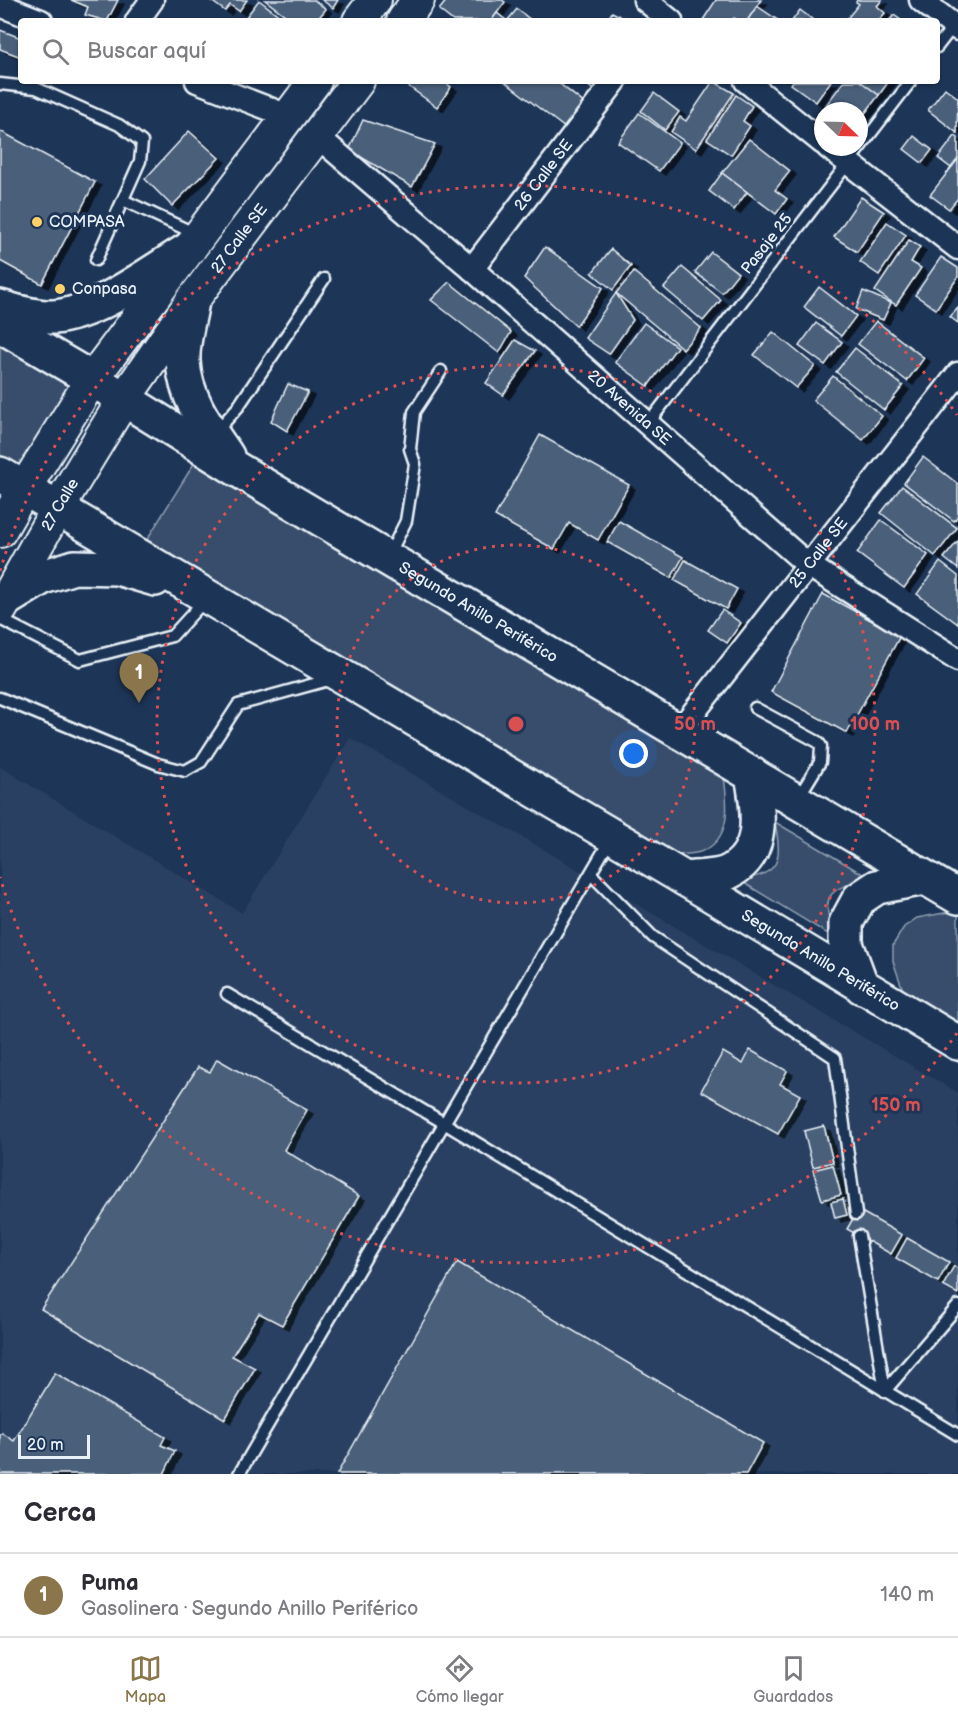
<!DOCTYPE html>
<html lang="es">
<head>
<meta charset="utf-8">
<style>
  body { margin:0; font-family:"Balsamiq Sans",sans-serif; background:#f2f2f3; color:#2b2b33 }
  .compass { position:absolute; left:814px; top:102px; width:54px; height:54px; border-radius:50%; background:#fff; box-shadow:0 2px 4px #0004; rotate:113deg }
  .scale { position:absolute; left:18px; bottom:15px; width:72px; box-sizing:border-box; padding-left:6px; border:3px solid #e8f1f8; border-top:0; font-size:16px; line-height:21px; white-space:nowrap; color:#e8f1f8; -webkit-text-stroke:4px #1d3557; paint-order:stroke }
  .you { position:absolute; left:634px; top:754px; width:21px; height:21px; margin:-15px; border:4px solid #fff; border-radius:50%; background:#1a73e8; box-shadow:0 0 0 9px #1a73e833 }
  .badge { display:grid; place-items:center; width:39px; height:39px; border-radius:50%; background:#8a764a; color:#fff; font-size:20px; font-weight:700 }
  .pin { position:absolute; translate:-50% -50px; filter:drop-shadow(0 2px 3px #0008) }
  .pin::after { content:''; position:absolute; top:32px; width:21px; height:18px; background:inherit; clip-path:polygon(0 0,100% 0,50% 100%) }
  .list { margin:0; padding:0; list-style:none }
  h2 { display:flex; justify-content:space-between; align-items:center; height:78px; margin:0; padding:0 24px; font-size:26px }
  h2 small { font-size:20px; font-weight:400; color:#7c7c81 }
  .list li { display:grid; grid-template-columns:39px 1fr auto; gap:18px; align-items:center; box-sizing:border-box; height:84px; padding:0 24px; border-top:2px solid #e1e1e2 }
  .list b { display:block; font-size:22px; white-space:nowrap }
  .list p { margin:0; font-size:20px; white-space:nowrap; color:#7c7c81 }
  .list em { font-size:20px; font-style:normal; color:#7c7c81 }
  .icon { flex:none; width:33px; height:33px; fill:none; stroke:currentColor; stroke-width:2; stroke-linecap:round; stroke-linejoin:round }
  .map { position:relative; flex:none; width:958px; height:1474px; overflow:hidden }
  .search { position:absolute; background:#fff; box-shadow:0 2px 4px #0004; left:18px; right:18px; top:18px; height:66px; display:flex; align-items:center; gap:15px; box-sizing:border-box; padding:0 21px; border-radius:6px; color:#7c7c81; font-size:22px }
  .sheet { height:162px; background:#fff }
  nav { display:flex; justify-content:space-around; align-items:center; box-sizing:border-box; height:84px; border-top:2px solid #e1e1e2; background:#fff; font-size:16px; color:#7c7c81 }
  nav a { display:grid; justify-items:center; gap:3px }
  nav .on { color:#8a764a }
  .map>svg:first-child { display:block }
</style>
</head>
<body>
<div class="map">
<svg width="958" height="1474" viewBox="0 0 958 1474">
  <defs>
    <filter id="shadow"><feDropShadow dx="6" dy="4" stdDeviation="0" flood-color="#0009"/></filter>
  </defs>
  <rect width="100%" height="100%" fill="#1d3557"/>
  <filter id="ink" filterUnits="userSpaceOnUse"><feTurbulence type="fractalNoise" baseFrequency=".0167" numOctaves="2"/><feDisplacementMap in="SourceGraphic" scale="12" xChannelSelector="R" yChannelSelector="G"/><feConvolveMatrix kernelMatrix="1 2 1 2 8 2 1 2 1" color-interpolation-filters="sRGB"/></filter>
  <g filter="url(#ink)">
    <path fill="#2a4162" d="M 350,738 L 541,848 L 958,1093 L 958,1474 L 0,1474 L 0,767 L 242,913 Z"/>
    <g fill="#374d6c" stroke="#909fb2" stroke-width="1.5">
      <path d="M 0,329 L 88,380 L 24,483 L 0,469 Z"/>
      <path d="M 198,457 L 723,770 C 727,797 735,840 700,852 C 690,855 678,854 667,856 L 143,546 Z"/>
      <path d="M 775,822 L 871,879 C 826,888 819,896 836,939 L 739,880 C 781,874 782,861 775,822 Z"/>
      <path d="M 955,911 L 958,913 L 958,1026 L 905,996 L 893,961 L 893,945 L 904,927 L 917,918 Z"/>
    </g>
    <g fill="#495e7a" stroke="#e8f1f8" stroke-width="1.5" filter="url(#shadow)">
      <path d="M 71,0 L 118,0 L 107,21 L 85,15 L 88,7 Z"/>
      <path d="M 210,0 L 247,0 L 239,11 L 230,5 L 225,11 Z"/>
      <path d="M 259,0 L 286,21 L 243,21 Z"/>
      <path d="M 265,0 L 314,0 L 326,9 L 316,21 L 293,21 Z"/>
      <path d="M 322,0 L 338,0 L 333,8 Z"/>
      <path d="M 447,0 L 502,0 L 505,2 L 491,21 L 453,21 L 439,10 Z"/>
      <path d="M 716,0 L 761,0 L 747,21 L 739,21 L 734,18 L 732,21 L 704,21 L 703,20 Z"/>
      <path d="M 857,0 L 882,0 L 877,6 L 885,13 L 878,21 L 845,21 L 859,4 L 856,2 Z"/>
      <path d="M 757,6 L 779,21 L 747,21 Z"/>
      <path d="M 517,9 L 532,21 L 507,21 Z"/>
      <path d="M 800,10 L 813,20 L 812,21 L 792,21 Z"/>
      <path d="M 612,12 L 629,21 L 607,21 Z"/>
      <path d="M 497,13 L 507,21 L 491,21 Z"/>
      <path d="M 894,15 L 902,21 L 889,21 Z"/>
      <path d="M 0,30 L 21,38 L 21,57 L 0,49 Z"/>
      <path d="M 401,81 L 443,81 L 451,87 L 437,107 Z"/>
      <path d="M 504,81 L 556,81 L 590,108 L 581,120 L 575,115 L 565,128 Z"/>
      <path d="M 582,81 L 603,81 L 595,91 Z"/>
      <path d="M 713,81 L 734,93 L 696,149 L 671,132 L 680,117 L 686,121 Z"/>
      <path d="M 793,81 L 831,81 L 816,102 L 791,84 Z"/>
      <path d="M 844,81 L 860,81 L 879,95 L 859,121 L 859,111 L 826,111 L 823,109 Z"/>
      <path d="M 860,81 L 889,81 L 879,95 Z"/>
      <path d="M 945,88 L 958,98 L 957,133 L 928,110 Z"/>
      <path d="M 654,93 L 679,112 L 665,130 L 641,111 Z"/>
      <path d="M 736,95 L 752,106 L 743,121 L 750,126 L 731,155 L 707,139 Z"/>
      <path d="M 639,113 L 680,143 L 659,171 L 618,142 Z"/>
      <path d="M 363,120 L 435,144 L 412,187 L 349,150 Z"/>
      <path d="M 0,131 L 95,182 L 42,284 L 0,261 Z"/>
      <path d="M 189,131 L 219,158 L 172,206 L 145,179 Z"/>
      <path d="M 914,136 L 932,150 L 922,163 L 904,149 Z"/>
      <path d="M 955,136 L 958,138 L 958,159 L 951,168 L 938,158 Z"/>
      <path d="M 749,139 L 790,171 L 775,190 L 787,199 L 776,214 L 722,173 Z"/>
      <path d="M 958,159 L 958,198 L 949,209 L 930,195 Z"/>
      <path d="M 722,173 L 747,192 L 734,210 L 709,191 Z"/>
      <path d="M 861,197 L 884,212 L 857,252 L 834,237 Z"/>
      <path d="M 887,222 L 906,235 L 879,275 L 860,262 Z"/>
      <path d="M 909,240 L 920,247 L 911,262 L 921,268 L 896,305 L 875,291 Z"/>
      <path d="M 545,247 L 603,288 L 576,326 L 524,278 Z"/>
      <path d="M 611,249 L 631,266 L 613,290 L 592,273 Z"/>
      <path d="M 711,252 L 738,273 L 722,293 L 695,272 Z"/>
      <path d="M 941,257 L 958,268 L 958,277 L 936,309 L 915,295 Z"/>
      <path d="M 682,267 L 721,300 L 703,321 L 664,288 Z"/>
      <path d="M 634,272 L 701,328 L 683,349 L 616,293 Z"/>
      <path d="M 449,282 L 511,332 L 499,353 L 431,300 Z"/>
      <path d="M 819,287 L 856,316 L 841,336 L 804,307 Z"/>
      <path d="M 863,291 L 891,303 L 883,320 L 856,309 Z"/>
      <path d="M 616,293 L 633,320 L 609,354 L 585,338 Z"/>
      <path d="M 958,308 L 958,323 L 950,317 Z"/>
      <path d="M 876,321 L 924,358 L 907,381 L 858,344 Z"/>
      <path d="M 644,323 L 677,347 L 648,386 L 615,362 Z"/>
      <path d="M 816,323 L 842,342 L 825,365 L 799,346 Z"/>
      <path d="M 773,332 L 815,366 L 796,388 L 754,355 Z"/>
      <path d="M 515,340 L 535,351 L 503,395 L 486,383 Z"/>
      <path d="M 855,348 L 903,386 L 884,410 L 836,372 Z"/>
      <path d="M 833,376 L 882,416 L 863,440 L 813,400 Z"/>
      <path d="M 288,384 L 308,392 L 287,431 L 271,421 Z"/>
      <path d="M 540,435 L 629,485 L 598,540 L 569,523 L 554,549 L 495,516 Z"/>
      <path d="M 923,457 L 958,484 L 958,516 L 954,521 L 904,483 Z"/>
      <path d="M 902,486 L 957,528 L 935,556 L 881,513 Z"/>
      <path d="M 881,520 L 928,555 L 904,588 L 857,553 Z"/>
      <path d="M 619,521 L 683,557 L 671,578 L 607,542 Z"/>
      <path d="M 958,541 L 958,569 L 944,558 Z"/>
      <path d="M 685,560 L 737,589 L 726,609 L 674,580 Z"/>
      <path d="M 940,562 L 958,576 L 958,624 L 917,594 Z"/>
      <path d="M 823,594 L 900,636 L 847,733 L 771,692 Z"/>
      <path d="M 722,610 L 741,623 L 727,643 L 708,630 Z"/>
      <path d="M 750,1050 L 787,1071 L 780,1084 L 800,1095 L 778,1134 L 701,1091 L 723,1052 L 743,1064 Z"/>
      <path d="M 217,1059 L 307,1110 L 284,1150 L 359,1196 L 282,1325 L 259,1313 L 232,1356 L 255,1368 L 225,1419 L 41,1309 L 198,1067 L 210,1072 Z"/>
      <path d="M 824,1126 L 833,1162 L 813,1167 L 804,1131 Z"/>
      <path d="M 833,1165 L 841,1195 L 822,1200 L 813,1170 Z"/>
      <path d="M 843,1199 L 847,1215 L 835,1218 L 831,1202 Z"/>
      <path d="M 858,1210 L 902,1235 L 891,1254 L 847,1229 Z"/>
      <path d="M 907,1238 L 949,1262 L 938,1282 L 896,1258 Z"/>
      <path d="M 457,1262 L 763,1443 L 746,1474 L 337,1474 Z"/>
      <path d="M 954,1266 L 958,1269 L 958,1294 L 943,1286 Z"/>
      <path d="M 55,1373 L 165,1437 L 161,1445 L 175,1451 L 164,1474 L 0,1474 L 0,1435 L 2,1433 L 14,1441 Z"/>
    </g>
    <g fill="none" stroke-linecap="round" stroke-linejoin="round">
      <g stroke="#e8f1f8" stroke-width="15">
        <g id="lane">
          <path d="M 937,47 L 954,25"/>
          <path d="M 0,84 L 36,88 L 119,125 L 142,142 L 140,161 L 96,260"/>
          <path d="M 123,200 L 196,234"/>
          <path d="M 647,425 L 911,81"/>
          <path d="M 215,433 L 238,407 L 324,279"/>
          <path d="M 389,555 L 406,521 L 415,464 L 410,449 L 414,412 L 441,371"/>
          <path d="M 0,619 L 80,660 L 172,636 L 205,600"/>
          <path d="M 0,698 L 158,764 L 185,771 L 201,762 L 238,705 L 332,679"/>
          <path d="M 755,708 L 818,742 L 821,746 L 820,762 L 798,798"/>
          <path d="M 591,874 L 653,937 L 835,1058 L 856,1214"/>
          <path d="M 227,994 L 444,1123 L 958,1435"/>
          <path d="M 859,1236 L 885,1391"/>
          <path d="M 885,1391 L 958,1306"/>
          <path d="M 239,1474 L 610,840"/>
        </g>
      </g>
      <g stroke="#e8f1f8" stroke-width="27">
        <g id="street">
          <path d="M 645,0 L 671,21"/>
          <path d="M 921,0 L 958,29"/>
          <path d="M 0,5 L 41,21"/>
          <path d="M 137,21 L 152,0"/>
          <path d="M 197,81 L 288,116"/>
          <path d="M 746,81 L 823,143"/>
          <path id="s1" d="M 317,136 L 472,269 L 808,565 L 958,660"/>
          <path d="M 828,147 L 958,248"/>
          <path id="s2" d="M 472,269 L 615,81"/>
          <path id="s3" d="M 680,730 L 958,374"/>
        </g>
      </g>
      <g stroke="#e8f1f8" stroke-width="36">
        <g id="secondary">
          <path d="M 359,21 L 375,0"/>
          <path d="M 403,21 L 418,0"/>
          <path d="M 0,531 L 24,489 L 92,379 L 315,81"/>
          <path id="s4" d="M 1,609 L 57,509 L 124,399 L 192,301 L 358,81"/>
        </g>
      </g>
      <g stroke="#e8f1f8" stroke-width="38">
        <g id="primary">
          <path d="M 192,301 C 189,320 182,342 183,361 C 185,398 207,427 227,456"/>
          <path d="M 0,307 C 17,312 37,318 54,317 C 98,313 151,272 189,249"/>
          <path id="s5" d="M 0,325 L 92,379 L 235,468 L 958,897"/>
          <path id="s6" d="M 0,474 L 685,879 L 958,1043"/>
          <path d="M 7,599 L 43,577 L 74,567 L 117,568 L 155,579"/>
          <path d="M 685,879 C 698,877 715,878 727,873 C 767,854 758,810 752,774"/>
          <path d="M 862,987 L 846,944 L 846,923 L 859,899 L 877,887 L 925,878"/>
        </g>
      </g>
      <use href="#lane" stroke="#1d3557" stroke-width="10"/>
      <use href="#street" stroke="#1d3557" stroke-width="22"/>
      <use href="#secondary" stroke="#1d3557" stroke-width="32"/>
      <use href="#primary" stroke="#1d3557" stroke-width="33"/>
    </g>
  </g>
  <g fill="none" stroke="#da5052" stroke-width="3" stroke-dasharray="3 6">
    <circle cx="516" cy="724" r="179"/>
    <circle cx="516" cy="724" r="359"/>
    <path d="M957 1033A538 538 0 0 1 0 877M0 571A538 538 0 0 1 957 415"/>
  </g>
  <g fill="#ffd166" stroke="#1d3557" stroke-width="2">
    <circle cx="37" cy="222" r="6"/>
    <circle cx="60" cy="289" r="6"/>
  </g>
  <g text-anchor="middle" dominant-baseline="central" stroke-width="6" stroke-linejoin="round" paint-order="stroke">
    <g font-size="16" fill="#e8f1f8" stroke="#1d3557">
      <text stroke="none"><textPath href="#s2" startOffset="118">26 Calle SE</textPath></text>
      <text stroke="none"><textPath href="#s4" startOffset="441">27 Calle SE</textPath></text>
      <text transform="translate(767 244) rotate(-52)">Pasaje 25</text>
      <text stroke="none"><textPath href="#s1" startOffset="414">20 Avenida SE</textPath></text>
      <text stroke="none"><textPath href="#s4" startOffset="120">27 Calle</textPath></text>
      <text stroke="none"><textPath href="#s3" startOffset="225">25 Calle SE</textPath></text>
      <text stroke="none"><textPath href="#s5" startOffset="558">Segundo Anillo Periférico</textPath></text>
      <text stroke="none"><textPath href="#s6" startOffset="954">Segundo Anillo Periférico</textPath></text>
    </g>
    <g font-size="16" fill="#e8f1f8" stroke="#1d3557" text-anchor="start">
      <text x="49" y="222">COMPASA</text>
      <text x="72" y="289">Conpasa</text>
    </g>
  </g>
  <circle cx="516" cy="724" r="9" fill="#da5052" stroke="#1d3557" stroke-width="3"/>
  <g font-size="18" text-anchor="middle" font-weight="bold" fill="#da5052" stroke="#1d3557" stroke-width="6" stroke-linejoin="round" paint-order="stroke">
    <text x="695" y="730">50 m</text>
    <text x="875" y="730">100 m</text>
    <text x="896" y="1111">150 m</text>
  </g>
</svg>
<svg class="compass" viewBox="-18 -18 36 36"><path d="M0-13l5 13h-10z" fill="#e53935"/><path d="M0 13l5-13h-10z" fill="#7c7c81"/></svg>
<div class="scale">20 m</div>
<div class="you"></div>
<div class="pin badge" style="left:139px;top:703px">1</div>
<div class="search"><svg class="icon" aria-label="search" viewBox="0 0 24 24"><circle cx="10" cy="10" r="6"/><path d="M15 15l6 6"/></svg>Buscar aquí</div>
</div>
<section class="sheet">
<h2>Cerca<small></small></h2>
<ul class="list">
<li><span class="badge">1</span><div><b>Puma</b><p>Gasolinera · Segundo Anillo Periférico</p></div><em>140 m</em></li>
</ul>
</section>
<nav>
<a class="on"><svg class="icon" aria-label="map" viewBox="0 0 24 24"><path d="M3 6l6-2 6 2 6-2v14l-6 2-6-2-6 2zM9 4v14M15 6v14"/></svg>Mapa</a>
<a><svg class="icon" aria-label="directions" viewBox="0 0 24 24"><path d="M12 3l9 9-9 9-9-9zM9 14v-3h6M13 9l2 2-2 2"/></svg>Cómo llegar</a>
<a><svg class="icon" aria-label="saved" viewBox="0 0 24 24"><path d="M7 4h10v16l-5-4-5 4z"/></svg>Guardados</a>
</nav>
</body>
</html>
